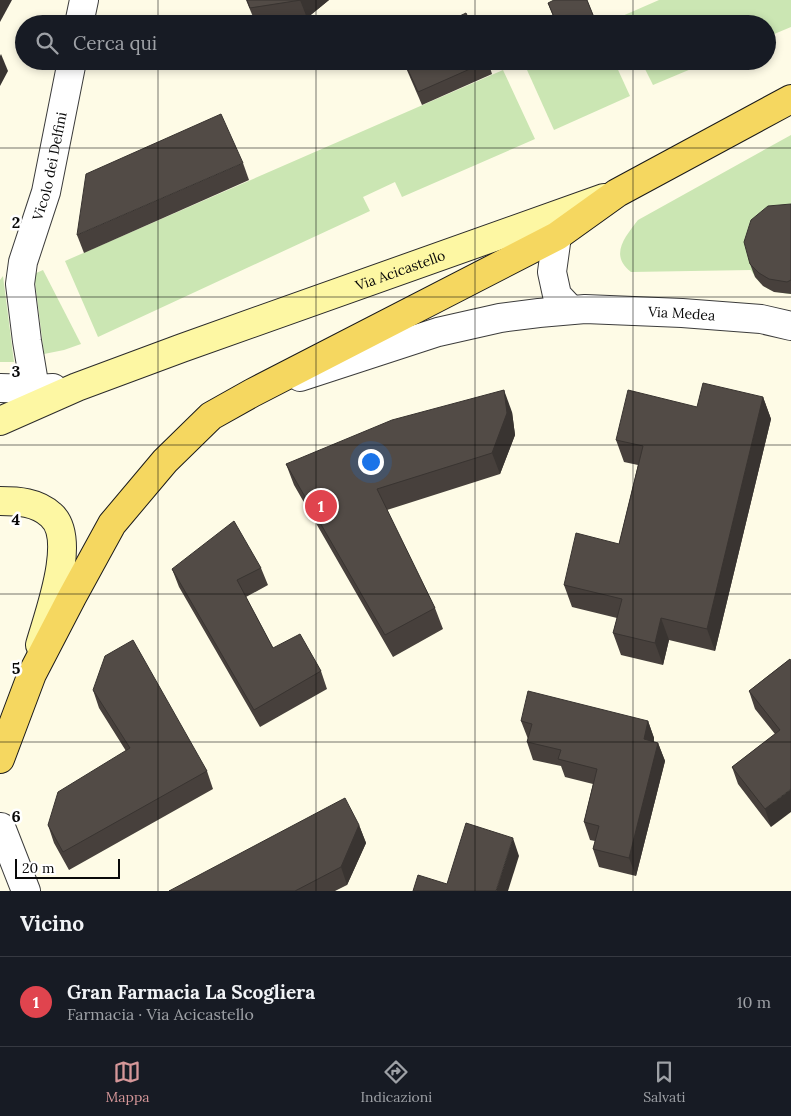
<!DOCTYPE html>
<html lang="it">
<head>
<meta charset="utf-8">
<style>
  body { margin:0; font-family:Lora,serif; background:#20242c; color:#f1f3f6 }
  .scale { position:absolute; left:15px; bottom:12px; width:105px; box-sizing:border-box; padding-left:5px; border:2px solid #090909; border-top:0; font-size:14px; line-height:18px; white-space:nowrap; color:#090909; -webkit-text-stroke:4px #fff; paint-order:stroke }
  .you { position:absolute; left:370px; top:461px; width:18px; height:18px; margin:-12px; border:4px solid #fff; border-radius:50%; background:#1a73e8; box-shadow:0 0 0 8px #1a73e833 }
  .badge { display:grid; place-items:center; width:32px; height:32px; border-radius:50%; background:#d69799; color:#fff; font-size:16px; font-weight:700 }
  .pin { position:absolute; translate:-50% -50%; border:2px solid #fff; box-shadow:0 1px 5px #0006 }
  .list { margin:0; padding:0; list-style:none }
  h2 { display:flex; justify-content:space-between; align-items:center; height:65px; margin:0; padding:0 20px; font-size:21px }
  h2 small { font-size:16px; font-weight:400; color:#9ea1a6 }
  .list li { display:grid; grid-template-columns:32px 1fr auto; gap:15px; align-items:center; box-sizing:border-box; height:90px; padding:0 20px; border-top:1px solid #363941 }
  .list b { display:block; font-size:19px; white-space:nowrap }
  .list p { margin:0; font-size:16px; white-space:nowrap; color:#9ea1a6 }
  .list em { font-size:16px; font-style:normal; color:#9ea1a6 }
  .icon { flex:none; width:28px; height:28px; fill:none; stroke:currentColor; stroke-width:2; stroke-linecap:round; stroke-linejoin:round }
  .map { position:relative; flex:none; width:791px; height:891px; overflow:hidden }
  .search { position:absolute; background:#171b24; box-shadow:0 2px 8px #0003; left:15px; right:15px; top:15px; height:55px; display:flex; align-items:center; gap:12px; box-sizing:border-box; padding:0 18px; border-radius:28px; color:#9ea1a6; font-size:19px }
  .sheet { height:155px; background:#171b24 }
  nav { display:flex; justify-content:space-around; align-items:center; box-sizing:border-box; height:70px; border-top:1px solid #363941; background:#171b24; font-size:14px; color:#9ea1a6 }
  nav a { display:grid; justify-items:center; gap:2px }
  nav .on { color:#d69799 }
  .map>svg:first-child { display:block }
</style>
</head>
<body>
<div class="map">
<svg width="791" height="891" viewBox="0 0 791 891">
  <rect width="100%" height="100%" fill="#fefbe6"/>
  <g fill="#cbe6b3">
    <path d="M 659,0 L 791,0 L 791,27 L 767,37 L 767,24 L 623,24 L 620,17 Z"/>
    <path d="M 523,61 L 614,61 L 630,96 L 554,130 Z"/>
    <path d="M 641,61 L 710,61 L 653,85 Z"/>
    <path d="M 503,70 L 535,139 L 402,197 L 395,182 L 363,197 L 370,211 L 98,337 L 65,261 Z"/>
    <path d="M 791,135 L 791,294 C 770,292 762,289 751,270 L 631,272 C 609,255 625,237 638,220 Z"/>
    <path d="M 43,270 L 81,344 L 64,350 L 44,354 L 34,274 Z"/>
    <path d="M 3,276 L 14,362 L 0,362 L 0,280 Z"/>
  </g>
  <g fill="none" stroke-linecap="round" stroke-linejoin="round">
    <g stroke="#3c3c3c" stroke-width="30">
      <g id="street">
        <path d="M 79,24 L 84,0"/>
        <path d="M 557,236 L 552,272 L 557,295 L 571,310"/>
        <path id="s1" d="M 300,377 L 438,332 L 500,318 L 539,313 L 585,309 L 682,313 L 761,319 L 791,326"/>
        <path d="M 0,388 L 35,389 L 53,388"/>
        <path id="s2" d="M 35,389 L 27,341 L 20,284 L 23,262 L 46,192 L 72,61"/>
        <path d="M 0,827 L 1,827 L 26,891"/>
      </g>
    </g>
    <g stroke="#2b2b2b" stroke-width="30">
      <g id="secondary">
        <path id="s3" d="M 0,421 L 77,387 L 182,348 L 604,198"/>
        <path d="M 0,501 C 18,501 37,502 51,515 C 78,538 48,616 40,645"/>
      </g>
    </g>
    <g stroke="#1a1a1a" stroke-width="30">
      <path id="primary" d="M 0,759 L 32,674 L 72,597 L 112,524 L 165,461 L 211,416 L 252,393 L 557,236 L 617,193 L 791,99"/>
    </g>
    <use href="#street" stroke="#fff" stroke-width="28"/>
    <use href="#secondary" stroke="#fdf7a3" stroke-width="28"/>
    <use href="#primary" stroke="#f5d760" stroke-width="28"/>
  </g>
  <g fill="#47403c">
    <path d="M 246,0 L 329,0 L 307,18 L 271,24 L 256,24 Z"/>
    <path d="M 587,0 L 597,24 L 556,24 L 548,3 Z"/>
    <path d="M 403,61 L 488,61 L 492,74 L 422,105 Z"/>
    <path d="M 243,163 L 249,180 L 84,253 L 77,235 Z"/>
    <path d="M 791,204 L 791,294 L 774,292 L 763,286 L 755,277 L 750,264 Z"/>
    <path d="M 763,397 L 771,419 L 715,651 L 669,640 L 663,665 L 621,655 L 613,633 L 617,618 L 572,607 L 564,585 L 619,544 L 638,465 L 624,462 L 616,440 L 697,407 Z"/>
    <path d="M 512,412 L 515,435 L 500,474 L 387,510 L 435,608 L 443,629 L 393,657 L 294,485 L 286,464 Z"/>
    <path d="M 261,568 L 268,585 L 246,597 L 273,648 L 321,671 L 327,689 L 260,727 L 179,587 L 172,569 Z"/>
    <path d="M 790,659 L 771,827 L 738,784 L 732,767 L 775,734 L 755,709 L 749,691 Z"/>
    <path d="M 93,690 L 207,771 L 213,789 L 69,870 L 54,843 L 48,825 L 126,751 L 99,708 Z"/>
    <path d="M 521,721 L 648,721 L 654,738 L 654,742 L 658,743 L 665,761 L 636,876 L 599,867 L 593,849 L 595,841 L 590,840 L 584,822 L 593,784 L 565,777 L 561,766 L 533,760 L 527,742 L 528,739 Z"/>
    <path d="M 359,825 L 366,843 L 347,885 L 335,891 L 169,891 Z"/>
  </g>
  <g fill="#393431">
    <path d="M 0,0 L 12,0 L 0,22 Z"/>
    <path d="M 300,0 L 329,0 L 307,18 Z"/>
    <path d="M 1,54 L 8,71 L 0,86 L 0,56 Z"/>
    <path d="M 504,390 L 512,412 L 515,435 L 500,474 L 492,453 Z"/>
    <path d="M 763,397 L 771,419 L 715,651 L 707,629 Z"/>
    <path d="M 661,618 L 669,640 L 663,665 L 655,643 Z"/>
    <path d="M 648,721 L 654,738 L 650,757 L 644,739 Z"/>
    <path d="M 658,743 L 665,761 L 636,876 L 629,858 Z"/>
    <path d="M 791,789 L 791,812 L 771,827 L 765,809 Z"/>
    <path d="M 359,825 L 366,843 L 347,885 L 341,867 Z"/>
    <path d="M 513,838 L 519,856 L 508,891 L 496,891 Z"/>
  </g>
  <g fill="#524b46" stroke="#393431">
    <path d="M 247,0 L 301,0 L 250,8 Z"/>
    <path d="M 554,0 L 587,0 L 595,20 L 588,24 L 557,24 L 548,3 Z"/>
    <path d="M 466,13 L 471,24 L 443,24 Z"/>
    <path d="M 404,61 L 488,61 L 418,92 Z"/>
    <path d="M 221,114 L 243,163 L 77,235 L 86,174 Z"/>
    <path d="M 791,204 L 791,280 L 787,282 L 769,279 L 759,273 L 750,264 L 744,242 L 751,220 L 768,206 Z"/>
    <path d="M 703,383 L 763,397 L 707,629 L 661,618 L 655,643 L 613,633 L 622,599 L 564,585 L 576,533 L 619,544 L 643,446 L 616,440 L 628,390 L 697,407 Z"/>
    <path d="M 504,390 L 507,413 L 492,453 L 377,489 L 435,608 L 385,635 L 286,464 L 392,420 Z"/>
    <path d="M 234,521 L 261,568 L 237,580 L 273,648 L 300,634 L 321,671 L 254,710 L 172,569 Z"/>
    <path d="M 133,640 L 207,771 L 63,852 L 48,825 L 58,792 L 130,748 L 93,690 L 105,656 Z"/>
    <path d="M 790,659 L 791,661 L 791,789 L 765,809 L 732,767 L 780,730 L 749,691 Z"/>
    <path d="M 528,691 L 648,721 L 644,739 L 658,743 L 629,858 L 593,849 L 599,826 L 584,822 L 597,769 L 558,759 L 561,750 L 527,742 L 532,724 L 521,721 Z"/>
    <path d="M 345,798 L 359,825 L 341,867 L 295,891 L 169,891 Z"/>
    <path d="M 466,823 L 513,838 L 496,891 L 413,891 L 418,875 L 447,884 Z"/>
  </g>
  <path fill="none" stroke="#090909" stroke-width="1" stroke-opacity="0.55" d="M 158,0 L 158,24M 316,0 L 316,24M 475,0 L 475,24M 633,0 L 633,24M 158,61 L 158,891M 316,61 L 316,891M 475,61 L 475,891M 633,61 L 633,891M 0,148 L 791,148M 0,297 L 791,297M 0,445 L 791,445M 0,594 L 791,594M 0,742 L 791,742"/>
  <g text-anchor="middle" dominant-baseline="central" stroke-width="5" stroke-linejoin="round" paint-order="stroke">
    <g font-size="14" fill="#090909" stroke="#fff">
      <text stroke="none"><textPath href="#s2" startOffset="228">Vicolo dei Delfini</textPath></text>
      <text stroke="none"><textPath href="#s3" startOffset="428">Via Acicastello</textPath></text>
      <text stroke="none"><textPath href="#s1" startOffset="391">Via Medea</textPath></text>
    </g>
  </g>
  <g font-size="16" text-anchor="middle" font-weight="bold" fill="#090909" stroke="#fff" stroke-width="5" stroke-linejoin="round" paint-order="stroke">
    <text x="16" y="228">2</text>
    <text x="16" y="377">3</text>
    <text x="16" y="525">4</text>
    <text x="16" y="674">5</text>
    <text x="16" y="822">6</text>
  </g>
</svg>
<div class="scale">20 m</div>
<div class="you"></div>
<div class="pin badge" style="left:321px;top:506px;background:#e0444e">1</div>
<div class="search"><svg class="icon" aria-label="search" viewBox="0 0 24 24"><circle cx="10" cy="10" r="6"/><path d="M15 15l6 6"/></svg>Cerca qui</div>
</div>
<section class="sheet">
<h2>Vicino<small></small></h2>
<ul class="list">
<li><span class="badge" style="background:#e0444e">1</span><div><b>Gran Farmacia La Scogliera</b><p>Farmacia · Via Acicastello</p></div><em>10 m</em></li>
</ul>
</section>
<nav>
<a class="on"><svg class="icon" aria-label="map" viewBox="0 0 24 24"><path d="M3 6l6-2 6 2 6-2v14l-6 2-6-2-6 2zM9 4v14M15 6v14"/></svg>Mappa</a>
<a><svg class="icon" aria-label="directions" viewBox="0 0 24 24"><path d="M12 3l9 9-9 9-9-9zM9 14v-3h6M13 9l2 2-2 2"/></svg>Indicazioni</a>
<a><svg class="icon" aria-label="saved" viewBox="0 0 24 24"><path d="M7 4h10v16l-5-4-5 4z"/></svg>Salvati</a>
</nav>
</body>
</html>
